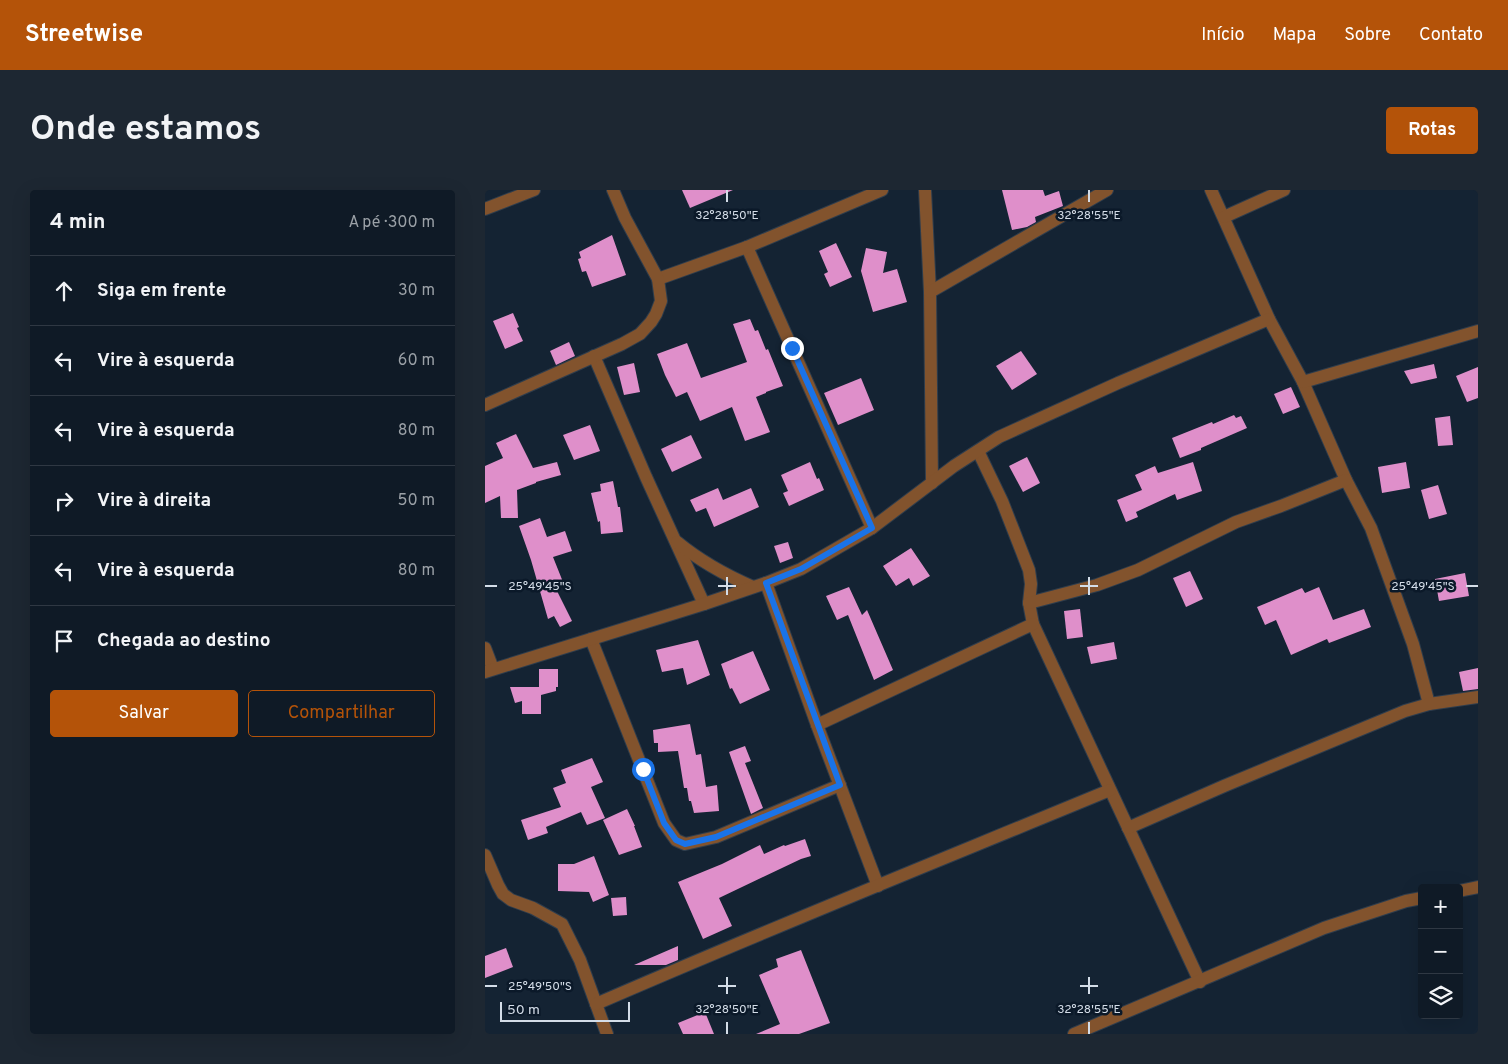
<!DOCTYPE html>
<html lang="pt">
<head>
<meta charset="utf-8">
<style>
  body { margin:0; font-family:Overpass,sans-serif; background:#1d2732; color:#f1f3f6 }
  .controls { position:absolute; right:15px; bottom:15px; display:grid; overflow:hidden; border-radius:5px; box-shadow:0 5px 20px #0002 }
  .controls button { width:45px; height:45px; display:grid; place-items:center; padding:0; border:0; border-bottom:1px solid #2f3843; background:#0f1a26; color:#f1f3f6; font:25px sans-serif }
  .scale { position:absolute; left:15px; bottom:12px; width:130px; box-sizing:border-box; padding-left:5px; border:2px solid #d4dde8; border-top:0; font-size:14px; line-height:18px; white-space:nowrap; color:#d4dde8; -webkit-text-stroke:4px #0b1929; paint-order:stroke }
  .stop { position:absolute; width:15px; height:15px; margin:-11px; border:4px solid #1a73e8; border-radius:50%; background:#fff }
  .stop.end { background:#1a73e8; border-color:#fff; box-shadow:0 1px 5px #0008 }
  .list { margin:0; padding:0; list-style:none }
  h2 { display:flex; justify-content:space-between; align-items:center; height:65px; margin:0; padding:0 20px; font-size:21px }
  h2 small { font-size:16px; font-weight:400; color:#9ba1a7 }
  .list li { display:grid; grid-template-columns:32px 1fr auto; gap:15px; align-items:center; box-sizing:border-box; height:70px; padding:0 20px; border-top:1px solid #2f3843 }
  .list b { display:block; font-size:19px; white-space:nowrap }
  .list em { font-size:16px; font-style:normal; color:#9ba1a7 }
  .actions { display:flex; gap:10px; padding:15px 20px }
  .actions a { flex:1; padding:11px 0; border:1px solid #b45309; border-radius:5px; text-align:center; font-size:18px; color:#b45309 }
  .actions .main { background:#b45309; color:#fff }
  .icon { flex:none; width:28px; height:28px; fill:none; stroke:currentColor; stroke-width:2; stroke-linecap:round; stroke-linejoin:round }
  .map { position:relative; flex:none; width:993px; height:844px; overflow:hidden; border-radius:5px }
  header { display:flex; align-items:center; gap:30px; box-sizing:border-box; height:70px; padding:0 25px; background:#b45309; color:#fff }
  header strong { font-size:24px }
  nav { display:flex; gap:28px; margin-inline-start:auto; font-size:18px }
  .intro { display:flex; align-items:center; justify-content:space-between; box-sizing:border-box; height:120px; padding:0 30px }
  h1 { margin:0; font-size:35px }
  .button { padding:12px 22px; border-radius:5px; background:#b45309; color:#fff; font-size:18px; font-weight:700 }
  main { display:flex; gap:30px; padding:0 30px }
  aside { flex:1; background:#0f1a26; border-radius:5px; box-shadow:0 5px 20px #0002 }
  .map>svg:first-child { display:block }
</style>
</head>
<body>
<header>
<strong>Streetwise</strong>
<nav><a>Início</a><a>Mapa</a><a>Sobre</a><a>Contato</a></nav>
</header>
<div class="intro"><h1>Onde estamos</h1><a class="button">Rotas</a></div>
<main>
<aside>
<h2>4 min<small>A pé · 300 m</small></h2>
<ul class="list">
<li><svg class="icon" aria-label="ahead" viewBox="0 0 24 24"><path d="M12 20V5M6 11l6-6 6 6"/></svg><div><b>Siga em frente</b></div><em>30 m</em></li>
<li><svg class="icon" aria-label="left" viewBox="0 0 24 24"><path d="M17 20v-9H6M10 6l-5 5 5 5"/></svg><div><b>Vire à esquerda</b></div><em>60 m</em></li>
<li><svg class="icon" aria-label="left" viewBox="0 0 24 24"><path d="M17 20v-9H6M10 6l-5 5 5 5"/></svg><div><b>Vire à esquerda</b></div><em>80 m</em></li>
<li><svg class="icon" aria-label="right" viewBox="0 0 24 24"><path d="M7 20v-9h11M14 6l5 5-5 5"/></svg><div><b>Vire à direita</b></div><em>50 m</em></li>
<li><svg class="icon" aria-label="left" viewBox="0 0 24 24"><path d="M17 20v-9H6M10 6l-5 5 5 5"/></svg><div><b>Vire à esquerda</b></div><em>80 m</em></li>
<li><svg class="icon" aria-label="arrive" viewBox="0 0 24 24"><path d="M6 21V4h12l-3 4 3 4H6"/></svg><div><b>Chegada ao destino</b></div></li>
</ul>
<div class="actions"><a class="main">Salvar</a><a>Compartilhar</a></div>
</aside>
<div class="map">
<svg width="993" height="844" viewBox="0 0 993 844">
  <rect width="100%" height="100%" fill="#142333"/>
  <g fill="#df8fca">
    <path d="M 197,0 L 248,0 L 205,18 Z"/>
    <path d="M 517,0 L 558,0 L 560,6 L 574,1 L 578,16 L 550,27 L 551,32 L 542,37 L 527,40 Z"/>
    <path d="M 127,45 L 141,85 L 107,97 L 101,81 L 97,82 L 93,69 L 96,68 L 94,62 Z"/>
    <path d="M 351,53 L 367,87 L 345,97 L 339,84 L 343,82 L 334,61 Z"/>
    <path d="M 381,58 L 402,62 L 398,83 L 412,79 L 422,112 L 388,122 L 376,81 Z"/>
    <path d="M 28,123 L 34,137 L 32,138 L 38,151 L 20,159 L 8,131 Z"/>
    <path d="M 265,129 L 270,141 L 273,140 L 281,160 L 283,159 L 298,196 L 281,202 L 281,203 L 271,207 L 285,242 L 260,251 L 247,217 L 215,231 L 202,202 L 191,207 L 180,185 L 172,164 L 202,153 L 216,188 L 262,172 L 248,134 Z"/>
    <path d="M 84,152 L 90,166 L 71,175 L 65,161 Z"/>
    <path d="M 536,161 L 552,184 L 527,200 L 511,176 Z"/>
    <path d="M 149,173 L 155,202 L 139,205 L 132,177 Z"/>
    <path d="M 949,174 L 952,188 L 926,194 L 919,181 Z"/>
    <path d="M 993,177 L 993,208 L 982,212 L 971,186 Z"/>
    <path d="M 376,188 L 389,220 L 353,235 L 339,203 Z"/>
    <path d="M 806,197 L 815,217 L 798,224 L 789,204 Z"/>
    <path d="M 749,225 L 751,228 L 756,226 L 762,238 L 716,258 L 716,260 L 695,268 L 687,248 L 727,232 L 728,234 Z"/>
    <path d="M 965,226 L 968,255 L 953,256 L 950,228 Z"/>
    <path d="M 105,235 L 115,261 L 89,270 L 78,245 Z"/>
    <path d="M 31,244 L 48,278 L 72,272 L 76,285 L 51,292 L 51,293 L 32,300 L 33,328 L 16,328 L 15,306 L 0,313 L 0,276 L 18,268 L 11,253 Z"/>
    <path d="M 206,245 L 217,268 L 187,282 L 176,259 Z"/>
    <path d="M 542,267 L 555,293 L 538,302 L 524,276 Z"/>
    <path d="M 325,272 L 332,289 L 334,288 L 339,300 L 304,316 L 298,303 L 303,301 L 296,285 Z"/>
    <path d="M 708,272 L 717,301 L 692,310 L 690,304 L 651,322 L 653,327 L 641,332 L 632,310 L 657,300 L 650,285 L 670,276 L 673,283 Z"/>
    <path d="M 921,272 L 925,298 L 897,303 L 893,277 Z"/>
    <path d="M 128,291 L 133,317 L 135,317 L 138,342 L 116,344 L 115,331 L 113,332 L 106,303 L 116,301 L 115,294 Z"/>
    <path d="M 953,295 L 962,324 L 944,329 L 936,300 Z"/>
    <path d="M 233,298 L 238,310 L 266,298 L 274,317 L 229,337 L 221,318 L 211,322 L 205,310 Z"/>
    <path d="M 55,328 L 62,347 L 80,341 L 87,361 L 68,367 L 78,392 L 69,395 L 87,431 L 75,437 L 69,426 L 63,429 L 46,370 L 34,336 Z"/>
    <path d="M 303,352 L 308,368 L 295,373 L 289,356 Z"/>
    <path d="M 426,358 L 445,386 L 428,396 L 424,388 L 411,396 L 398,376 Z"/>
    <path d="M 705,381 L 718,409 L 701,417 L 688,388 Z"/>
    <path d="M 980,383 L 984,406 L 954,411 L 950,389 Z"/>
    <path d="M 364,397 L 377,425 L 382,420 L 408,480 L 389,490 L 363,425 L 352,430 L 341,406 Z"/>
    <path d="M 834,397 L 848,430 L 879,419 L 886,437 L 844,453 L 842,449 L 806,465 L 791,430 L 780,435 L 772,417 L 817,398 L 820,403 Z"/>
    <path d="M 595,419 L 598,447 L 582,449 L 579,421 Z"/>
    <path d="M 213,450 L 225,485 L 202,495 L 198,478 L 177,482 L 171,460 Z"/>
    <path d="M 629,452 L 632,469 L 606,474 L 602,457 Z"/>
    <path d="M 268,461 L 285,500 L 255,514 L 247,498 L 245,499 L 236,474 Z"/>
    <path d="M 993,478 L 993,499 L 978,501 L 974,482 Z"/>
    <path d="M 54,479 L 73,479 L 73,497 L 71,497 L 71,501 L 56,505 L 56,524 L 37,524 L 37,511 L 30,513 L 25,497 L 54,497 Z"/>
    <path d="M 205,534 L 211,565 L 216,564 L 221,597 L 232,595 L 234,621 L 209,623 L 206,611 L 204,611 L 202,598 L 199,598 L 193,561 L 173,562 L 173,553 L 169,553 L 168,540 Z"/>
    <path d="M 260,556 L 266,571 L 260,573 L 278,618 L 266,624 L 244,562 Z"/>
    <path d="M 107,568 L 118,592 L 106,597 L 120,628 L 102,635 L 96,622 L 61,637 L 63,643 L 43,650 L 36,630 L 76,617 L 68,598 L 81,593 L 76,580 Z"/>
    <path d="M 142,619 L 150,636 L 149,636 L 157,657 L 134,665 L 118,630 Z"/>
    <path d="M 320,649 L 326,666 L 316,669 L 234,708 L 247,736 L 218,749 L 193,692 L 237,674 L 275,655 L 279,664 L 299,655 L 300,656 Z"/>
    <path d="M 109,666 L 124,705 L 108,712 L 104,702 L 73,701 L 73,674 L 89,674 Z"/>
    <path d="M 141,707 L 142,725 L 128,726 L 126,708 Z"/>
    <path d="M 193,756 L 193,770 L 181,775 L 149,775 Z"/>
    <path d="M 21,758 L 28,777 L 0,788 L 0,766 Z"/>
    <path d="M 316,760 L 345,833 L 314,844 L 271,844 L 295,834 L 274,785 L 293,777 L 291,769 Z"/>
    <path d="M 220,822 L 229,844 L 198,844 L 193,833 Z"/>
  </g>
  <g fill="none" stroke-linecap="round" stroke-linejoin="round">
    <g stroke="#2f3d4c" stroke-width="14">
      <g id="street">
        <path d="M 440,0 L 445,102 L 447,293"/>
        <path d="M 726,0 L 784,129 L 818,192 L 861,290 L 886,338 L 928,454 L 944,514"/>
        <path d="M 0,19 L 49,0"/>
        <path d="M 739,27 L 799,0"/>
        <path d="M 262,57 L 387,338"/>
        <path d="M 173,89 L 262,57 L 397,0"/>
        <path d="M 445,102 L 622,0"/>
        <path d="M 109,166 L 161,287 L 219,414"/>
        <path d="M 818,192 L 993,141"/>
        <path d="M 0,215 L 137,154 L 155,144 L 166,132 L 171,124 L 176,111 L 173,89 L 140,28 L 128,0"/>
        <path d="M 493,261 L 517,311 L 544,380 L 546,394 L 544,413 L 548,434 L 715,792"/>
        <path d="M 192,352 C 215,371 240,385 268,397"/>
        <path d="M 281,393 L 332,535 L 393,696"/>
        <path d="M 544,413 L 612,395 L 653,380 L 751,332 L 796,316 L 861,290"/>
        <path d="M 106,449 L 179,633 L 191,650 L 200,654 L 231,647 L 355,595"/>
        <path d="M 0,458 L 8,479"/>
        <path d="M 0,482 L 219,414 L 281,393 L 316,379 L 387,338 L 469,276 L 514,247 L 633,193 L 784,129"/>
        <path d="M 332,535 L 548,434"/>
        <path d="M 643,638 L 739,596 L 920,521 L 944,514 L 993,507"/>
        <path d="M 0,665 L 13,695 L 18,704 L 26,710 L 48,718 L 77,734 L 95,770 L 122,844"/>
        <path d="M 974,701 L 993,697"/>
        <path d="M 111,814 C 281,740 453,671 625,600"/>
        <path d="M 589,844 L 839,738 L 921,711 L 937,708"/>
      </g>
    </g>
    <use href="#street" stroke="#82532d" stroke-width="12"/>
  </g>
  <g fill="none" stroke-linecap="round" stroke-linejoin="round">
    <path stroke="#1a73e8" stroke-width="6" d="M 158,579 L 179,633 L 191,650 L 200,654 L 231,647 L 355,595 L 281,393 L 316,379 L 387,338 L 307,158"/>
  </g>
  <path fill="none" stroke="#d4dde8" stroke-width="2" d="M 242,0 L 242,12M 604,0 L 604,12M 242,387 L 242,405M 604,387 L 604,405M 0,396 L 12,396M 233,396 L 251,396M 595,396 L 613,396M 981,396 L 993,396M 242,787 L 242,804M 604,787 L 604,804M 0,796 L 12,796M 233,796 L 251,796M 595,796 L 613,796M 242,832 L 242,844M 604,832 L 604,844"/>
  <g font-size="12" text-anchor="middle" fill="#d4dde8" stroke="#0b1929" stroke-width="5" stroke-linejoin="round" paint-order="stroke">
    <text x="242" y="29">32°28'50"E</text>
    <text x="604" y="29">32°28'55"E</text>
    <text x="55" y="400">25°49'45"S</text>
    <text x="938" y="400">25°49'45"S</text>
    <text x="55" y="800">25°49'50"S</text>
    <text x="242" y="823">32°28'50"E</text>
    <text x="604" y="823">32°28'55"E</text>
  </g>
</svg>
<div class="controls">
<button>+</button>
<button>−</button>
<button><svg class="icon" aria-label="layers" viewBox="0 0 24 24"><path d="M12 4l9 5-9 5-9-5zM3 14l9 5 9-5"/></svg></button>
</div>
<div class="scale">50 m</div>
<div class="stop" style="left:158px;top:579px"></div>
<div class="stop end" style="left:307px;top:158px"></div>
</div>
</main>
</body>
</html>
